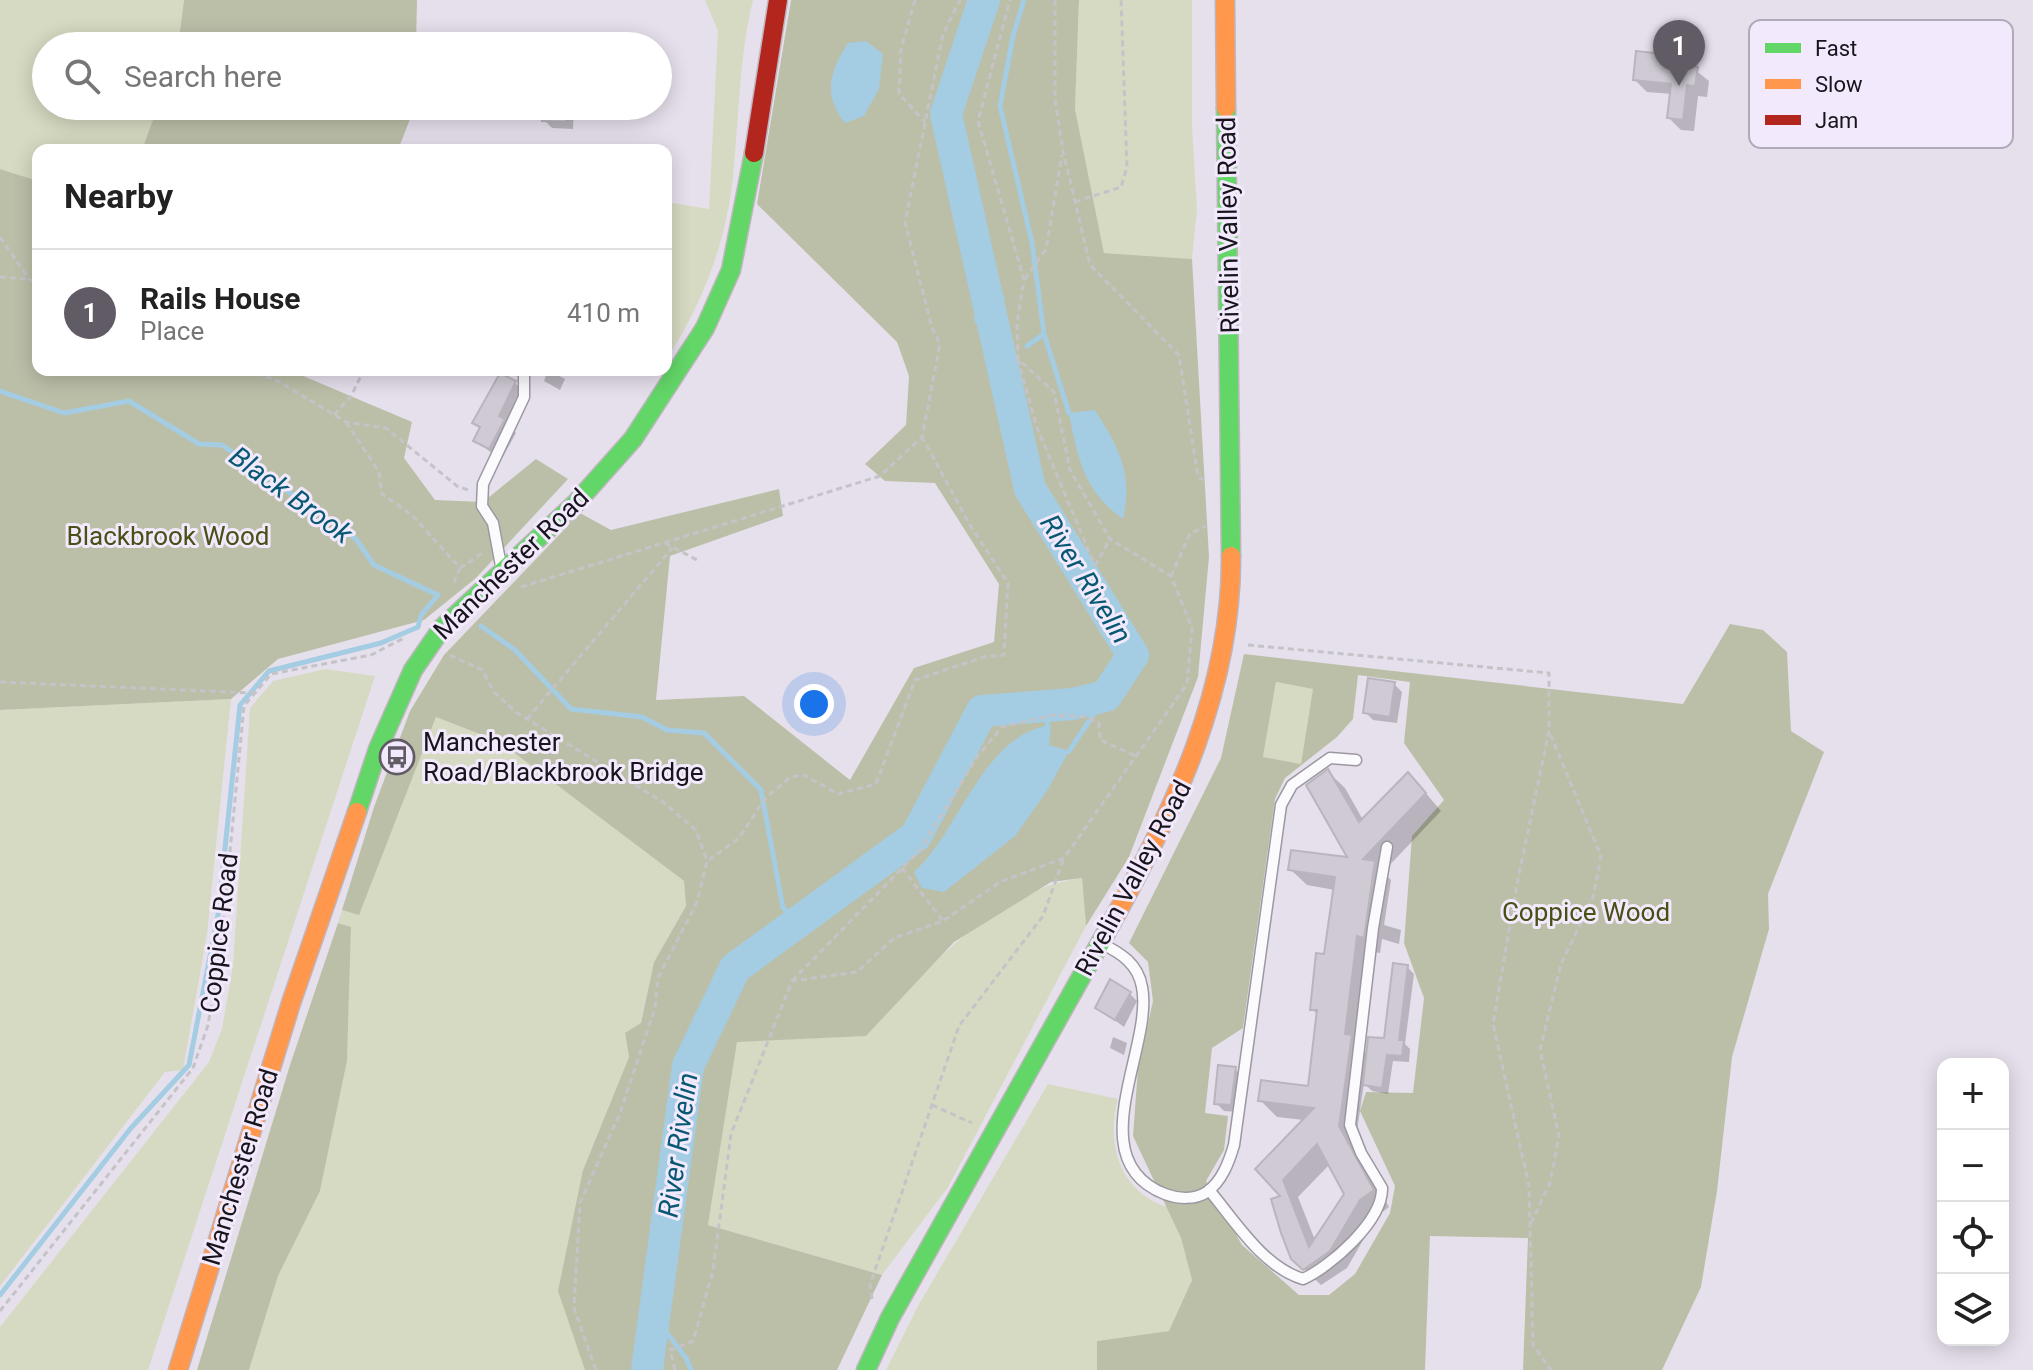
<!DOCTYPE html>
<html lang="en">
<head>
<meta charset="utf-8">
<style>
  body { margin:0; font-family:Roboto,sans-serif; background:#f6f6f6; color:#222 }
  .controls { position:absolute; right:24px; bottom:24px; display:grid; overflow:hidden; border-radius:16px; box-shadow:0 4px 20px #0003 }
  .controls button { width:72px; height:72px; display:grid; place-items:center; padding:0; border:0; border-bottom:2px solid #e0e0e0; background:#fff; color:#222; font:40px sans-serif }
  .you { position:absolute; left:814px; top:704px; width:28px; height:28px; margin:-20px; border:6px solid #fff; border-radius:50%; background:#1a73e8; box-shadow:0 0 0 12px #1a73e833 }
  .badge { display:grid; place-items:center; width:52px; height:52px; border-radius:50%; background:#605b65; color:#fff; font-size:26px; font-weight:700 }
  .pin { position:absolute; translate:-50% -66px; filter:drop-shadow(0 2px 4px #0008) }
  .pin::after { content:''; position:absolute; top:42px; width:28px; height:24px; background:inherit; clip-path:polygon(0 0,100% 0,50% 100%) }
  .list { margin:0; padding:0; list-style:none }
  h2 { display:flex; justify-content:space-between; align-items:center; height:104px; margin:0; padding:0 32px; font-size:34px }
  h2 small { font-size:26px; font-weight:400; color:#767676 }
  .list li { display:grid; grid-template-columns:52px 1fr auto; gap:24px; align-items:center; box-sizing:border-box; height:128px; padding:0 32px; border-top:2px solid #e0e0e0 }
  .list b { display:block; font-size:30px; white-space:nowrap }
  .list p { margin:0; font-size:26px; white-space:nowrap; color:#767676 }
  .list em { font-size:26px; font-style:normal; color:#767676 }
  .icon { flex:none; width:44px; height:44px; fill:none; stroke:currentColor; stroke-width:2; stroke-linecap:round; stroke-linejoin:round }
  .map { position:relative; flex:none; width:2033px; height:1370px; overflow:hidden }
  .search { position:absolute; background:#fff; box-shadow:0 4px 20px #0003; left:32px; top:32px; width:640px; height:88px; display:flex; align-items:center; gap:20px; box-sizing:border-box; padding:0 28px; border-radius:44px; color:#767676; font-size:30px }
  .panel { position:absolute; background:#fff; box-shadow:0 4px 20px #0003; left:32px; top:144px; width:640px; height:232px; border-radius:16px }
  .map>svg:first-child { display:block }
</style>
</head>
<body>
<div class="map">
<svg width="2033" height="1370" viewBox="0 0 2033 1370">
  <rect width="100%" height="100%" fill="#e6e0ec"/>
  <g fill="#d7dac2">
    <path d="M 0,0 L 184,0 L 178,46 L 46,46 L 46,106 L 158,106 L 142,150 L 38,150 L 38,181 L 0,169 Z"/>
    <path d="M 705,0 L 753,0 C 739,57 739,119 733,177 C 726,243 702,305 666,360 L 666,202 L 709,209 L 718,31 Z"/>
    <path d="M 1079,0 L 1192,0 L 1192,126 L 1197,210 L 1192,259 L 1104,253 L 1075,109 Z"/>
    <path d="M 325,669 L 375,676 L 148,1370 L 0,1370 L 0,1327 L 209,1062 L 222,1029 L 233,965 L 250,708 L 273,681 Z"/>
    <path d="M 1276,682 L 1314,689 L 1301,764 L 1263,757 Z"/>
    <path d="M 231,699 L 207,934 L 183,1070 L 165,1072 L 0,1286 L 0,710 Z"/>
    <path d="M 436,717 L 500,742 L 684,881 L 686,906 L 654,962 L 641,1023 L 625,1034 L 629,1057 L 583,1170 L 585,1370 L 249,1370 L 278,1276 L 320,1191 L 347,1061 L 351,927 L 338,923 L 342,910 L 359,914 Z"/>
    <path d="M 1082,878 L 1086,926 L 948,1187 L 882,1275 L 708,1225 L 737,1041 L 866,1036 C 925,972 991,890 1082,878 Z"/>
    <path d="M 1048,1084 L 1118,1099 C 1106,1144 1119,1191 1167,1207 L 1181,1238 L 1192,1279 L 1170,1331 L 1098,1341 L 1097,1370 L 886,1370 L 918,1306 Z"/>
  </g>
  <g fill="#bcbfa8" fill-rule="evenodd">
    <path d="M 184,0 L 417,0 L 416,46 L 178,46 Z"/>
    <path d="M 791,0 L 1079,0 L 1075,109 L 1104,253 L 1192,259 L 1209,557 L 1198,677 L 1129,857 L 1086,926 L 1082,878 L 1051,882 L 954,942 L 866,1036 L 737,1042 L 708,1225 L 882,1275 L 837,1370 L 585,1370 L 558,1291 L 583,1170 L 629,1057 L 625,1033 L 641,1023 L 654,962 L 686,906 L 684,881 L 500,742 L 436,717 L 359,915 L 342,910 L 374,807 L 410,711 L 444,655 L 580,513 L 611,530 L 779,489 L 783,516 L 670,556 L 656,700 L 744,696 L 850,780 L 914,668 L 994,642 L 999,584 L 935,483 L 885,481 L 865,464 L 906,425 L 909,376 L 897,342 L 757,204 Z"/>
    <path d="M 158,106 L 415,106 L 398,150 L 142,150 Z"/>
    <path d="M 0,169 L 38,181 L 38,370 L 289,370 L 412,422 L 404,458 L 435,500 L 483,502 L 536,459 L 568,479 L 476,578 L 424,620 L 278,659 L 231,699 L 0,710 Z"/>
    <path d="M 1730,624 L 1763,630 L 1787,652 L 1791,731 L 1824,752 L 1768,894 L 1769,929 L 1732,1057 L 1717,1191 L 1701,1287 L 1662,1370 L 1523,1370 L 1528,1238 L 1430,1236 L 1425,1370 L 1097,1370 L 1097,1341 L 1169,1331 L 1192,1280 L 1181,1238 L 1133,1136 L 1138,1068 L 1153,1001 L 1148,962 L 1129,943 L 1221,758 L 1244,654 L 1683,704 ZM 1358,675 L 1410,682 L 1404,743 L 1444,800 L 1412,836 L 1404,943 L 1424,998 L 1413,1093 L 1366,1092 L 1360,1111 L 1395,1186 L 1390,1213 L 1355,1274 L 1329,1295 L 1299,1295 L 1242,1245 L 1206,1181 L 1224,1150 L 1228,1116 L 1205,1113 L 1212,1048 L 1243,1028 L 1275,799 L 1285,778 L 1337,737 L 1353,719 ZM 1276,682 L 1313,689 L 1301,764 L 1263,757 Z"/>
    <path d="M 338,923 L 351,927 L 347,1061 L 320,1191 L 278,1276 L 249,1370 L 197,1370 L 290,1065 Z"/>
  </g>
  <g fill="#a4cce2">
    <path d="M 866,41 L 883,54 L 879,89 L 864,116 L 845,123 C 822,94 830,71 848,43 Z"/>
    <path d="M 995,276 L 1005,299 L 993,325 L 975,323 L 972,284 Z"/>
    <path d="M 1095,410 C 1119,448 1133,473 1123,519 C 1083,490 1078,459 1069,413 Z"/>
    <path d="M 1051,725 L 1049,745 L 1069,751 L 1047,791 L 1015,836 L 944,892 L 922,888 L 914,872 C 960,831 983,734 1051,725 Z"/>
  </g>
  <g fill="#0003" fill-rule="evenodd">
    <path d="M 1680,58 L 1709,81 L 1707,97 L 1698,96 L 1694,131 L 1681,130 L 1669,118 L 1672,94 L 1647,92 L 1635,80 Z"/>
    <path d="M 544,106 L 574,106 L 573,129 L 552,128 L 544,120 Z"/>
    <path d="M 548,370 L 565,379 L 560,390 L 544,381 Z"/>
    <path d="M 515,383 L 527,395 L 511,428 L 516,433 L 501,460 L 476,441 L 481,430 L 474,423 Z"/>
    <path d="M 1394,684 L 1402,692 L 1397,723 L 1373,720 L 1365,712 Z"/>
    <path d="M 1328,772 L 1345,788 L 1363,820 L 1424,791 L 1441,811 L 1383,872 L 1391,880 L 1384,925 L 1401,930 L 1399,944 L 1382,939 L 1380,953 L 1373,952 L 1361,1046 L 1368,1054 L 1386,1040 L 1407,967 L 1414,974 L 1405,1044 L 1410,1049 L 1409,1062 L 1393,1061 L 1388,1094 L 1372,1091 L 1364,1083 L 1355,1144 L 1389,1207 L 1377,1216 L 1347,1268 L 1321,1285 L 1304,1269 L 1283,1197 L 1258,1169 L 1304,1120 L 1277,1117 L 1260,1100 L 1310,1088 L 1318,1015 L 1312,1009 L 1326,957 L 1335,890 L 1307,885 L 1290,869 L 1350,859 ZM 1330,1164 L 1346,1194 L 1315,1240 L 1298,1197 Z"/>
    <path d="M 1130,994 L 1137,1001 L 1124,1027 L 1098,1008 Z"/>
    <path d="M 1113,1037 L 1127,1043 L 1124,1055 L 1110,1048 Z"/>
    <path d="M 1235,1069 L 1243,1077 L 1239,1112 L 1224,1111 L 1216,1103 Z"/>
  </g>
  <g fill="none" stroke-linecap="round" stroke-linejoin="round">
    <g stroke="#a4cce2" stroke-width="5">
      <path d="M 1024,0 L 1013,36 L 1000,106 L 1032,243 L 1044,334 L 1027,346"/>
      <path d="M 1044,334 L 1069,413"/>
      <path d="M 0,391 L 64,413 L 129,401 L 199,444 L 222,445 L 356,539 L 374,565 L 438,595 L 421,615 L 418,627 L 381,643 L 269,671 L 240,705 L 218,915 L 189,1065 L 131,1128 L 0,1295"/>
      <path d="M 481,626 L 515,650 L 571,709 L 642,717 L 667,730 L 704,733 L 761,790 L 783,908 L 799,920"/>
      <path d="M 1047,725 L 1049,703"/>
      <path d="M 1069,751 L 1106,696"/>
      <path d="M 654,1316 L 686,1358 L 691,1370"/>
    </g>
    <path stroke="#a4cce2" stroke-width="32" d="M 647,1370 L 688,1066 L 735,968 L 916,836 L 982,711 L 1072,704 L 1106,696 L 1133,655 L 1030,489 L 946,114 L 984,0"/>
  </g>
  <g fill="#cfcad4" stroke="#b9b4bd" stroke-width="2" fill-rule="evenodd">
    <path d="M 1636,51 L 1681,56 L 1680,65 L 1698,67 L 1695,86 L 1687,85 L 1683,120 L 1667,118 L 1671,84 L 1633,80 Z"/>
    <path d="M 542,106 L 567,106 L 566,122 L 542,121 Z"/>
    <path d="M 500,373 L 516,381 L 499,416 L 505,419 L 489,449 L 473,441 L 480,427 L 472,423 Z"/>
    <path d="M 1368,678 L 1395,682 L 1390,717 L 1363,713 Z"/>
    <path d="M 1328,769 L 1359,822 L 1408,772 L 1426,793 L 1363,859 L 1375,861 L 1364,938 L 1357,936 L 1345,1034 L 1352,1035 L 1339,1126 L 1374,1190 L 1360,1200 L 1330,1251 L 1303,1270 L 1291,1259 L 1281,1233 L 1271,1199 L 1280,1196 L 1255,1169 L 1314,1108 L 1258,1101 L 1261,1080 L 1308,1086 L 1317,1010 L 1310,1010 L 1316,953 L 1324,954 L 1335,877 L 1288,870 L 1291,850 L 1347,857 L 1306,785 ZM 1317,1144 L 1344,1194 L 1309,1247 L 1283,1180 Z"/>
    <path d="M 1393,963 L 1408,965 L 1399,1040 L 1404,1040 L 1402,1056 L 1387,1055 L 1382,1088 L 1363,1085 L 1368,1037 L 1384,1038 Z"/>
    <path d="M 1110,979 L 1131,992 L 1115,1020 L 1095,1008 Z"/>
    <path d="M 1218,1065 L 1236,1067 L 1231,1105 L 1214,1104 Z"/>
  </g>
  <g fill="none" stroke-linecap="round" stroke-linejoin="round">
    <g stroke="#9c98a1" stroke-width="13">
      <g id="lane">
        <path d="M 501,566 L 493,523 L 482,506 L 483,484 L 524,397 L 524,370"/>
        <path d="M 1102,944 C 1121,953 1138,964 1142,987 C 1154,1047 1078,1160 1165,1194 C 1178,1199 1195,1200 1207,1192 C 1222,1181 1229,1162 1234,1145 L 1281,805 L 1292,785 L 1330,758 L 1356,760"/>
        <path d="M 1209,1190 C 1235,1221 1263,1267 1303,1279 C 1330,1267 1383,1221 1382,1188 L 1361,1153 L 1350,1125 L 1373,928 L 1387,847"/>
      </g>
    </g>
    <g stroke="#bfb5bd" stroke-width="21">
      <g id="fast">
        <path d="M 1226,108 L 1231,556"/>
        <path d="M 357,812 L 378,749 L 413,670 L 442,628 L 576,503 L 633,439 L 705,328 L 731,270 L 754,153"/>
        <path d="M 866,1370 L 890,1318 L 1112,922"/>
      </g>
    </g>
    <g stroke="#bfb5bd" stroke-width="21">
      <g id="slow">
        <path d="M 1225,0 L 1226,108"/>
        <path d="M 1112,922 C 1175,808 1232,689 1231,556"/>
        <path d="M 178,1370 L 291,1003 L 357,812"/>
      </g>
    </g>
    <g stroke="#bfb5bd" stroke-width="21">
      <path id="jam" d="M 754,153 L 778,0"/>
    </g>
    <g stroke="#c5c3c8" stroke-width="3" stroke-dasharray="6 4" stroke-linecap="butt">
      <path d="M 915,0 L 901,49 L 899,94 L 925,122"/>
      <path d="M 1055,0 L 1055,99 L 1063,151 L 1090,265 L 1179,355 L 1198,477 L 1206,481"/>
      <path d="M 1075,202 L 1121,187 L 1127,167 L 1121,0"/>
      <path d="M 0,237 L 29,279 L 38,285"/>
      <path d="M 0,277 L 29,279"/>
      <path d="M 1025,279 L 1046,249 L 1062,155"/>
      <path d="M 1018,359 L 1036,425 L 1095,566"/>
      <path d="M 247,370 L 278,381 L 346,422 L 386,428 L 457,486 L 471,491"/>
      <path d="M 334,415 L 351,396 L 364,370"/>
      <path d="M 346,422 L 379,472 L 382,494 L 412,515 L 460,568 L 454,582"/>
      <path d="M 665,543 L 697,560"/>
      <path d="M 1095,566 L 1110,539"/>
      <path d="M 460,568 L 484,552"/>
      <path d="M 1171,576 L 1190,534 L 1206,526"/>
      <path d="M 521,587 L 880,476 L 922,437 L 940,344 L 932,328 L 905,222 L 943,34 L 960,0"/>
      <path d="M 1248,645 L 1549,673 L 1549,731 L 1517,884 L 1493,1024 L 1529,1186 L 1533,1345 L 1551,1370"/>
      <path d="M 450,655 L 482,670 L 494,692 L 517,713 L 663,802 L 696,830 L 707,861 L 697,902 L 658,978 L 655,1008 L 620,1113 L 580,1203 L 574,1308 L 596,1370"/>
      <path d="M 0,682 L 254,693"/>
      <path d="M 527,719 L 672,548"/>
      <path d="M 709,860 L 739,838 L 764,800 L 790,777 L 804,775 L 838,794 L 876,784 L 915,680 L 984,657 L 1004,655 L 1008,583 L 970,525 L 922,437"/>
      <path d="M 902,868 L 943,921"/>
      <path d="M 792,981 L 920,850 L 977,757 L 1002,727 L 1053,715 L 1087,717 L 1099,723 L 1100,740 L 1136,756"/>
      <path d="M 932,1105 L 972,1123"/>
      <path d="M 1531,1223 L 1550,1183 L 1559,1136 L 1540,1050 L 1561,964 L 1593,898 L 1601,856 L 1549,731"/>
      <path d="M 872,1299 L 870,1285 L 959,1026 L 1043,916 L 1064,858"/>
      <path d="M 0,1311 L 193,1068 L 208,1025 L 221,945 L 244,706 L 271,674 L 371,655 L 404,638"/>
      <path d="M 675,1370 L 670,1350 L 693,1341 L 713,1271 L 731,1134 L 792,981 L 857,972 L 894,938 L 943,921 L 1000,882 L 1064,858 L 1187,684 L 1192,628 L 1171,576 L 1110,539 L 1070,470 L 1054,392 L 1018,359 L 1017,323 L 1024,280 L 978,121 L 1010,0"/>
    </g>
    <use href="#lane" stroke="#fbfafc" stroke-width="10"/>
    <use href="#fast" stroke="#63d668" stroke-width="18"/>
    <use href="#slow" stroke="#ff974d" stroke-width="18"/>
    <use href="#jam" stroke="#b3261e" stroke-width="18"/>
  </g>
  <defs>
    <g id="bus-ring" transform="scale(1.8)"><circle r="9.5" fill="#f2e9fc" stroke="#605b65" stroke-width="1.5"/><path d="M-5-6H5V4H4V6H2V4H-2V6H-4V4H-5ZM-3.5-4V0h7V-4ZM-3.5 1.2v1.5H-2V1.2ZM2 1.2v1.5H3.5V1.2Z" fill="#605b65"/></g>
  </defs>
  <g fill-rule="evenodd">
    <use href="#bus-ring" x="397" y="757"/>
  </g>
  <g text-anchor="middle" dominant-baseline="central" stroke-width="6" stroke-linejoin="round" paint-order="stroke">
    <g font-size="26" fill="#18141c" stroke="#f2e9fc">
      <text transform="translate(1228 225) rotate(-91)">Rivelin Valley Road</text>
      <text transform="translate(511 564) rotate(-44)">Manchester Road</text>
      <text transform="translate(1133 878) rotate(-62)">Rivelin Valley Road</text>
      <text transform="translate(219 933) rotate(-83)">Coppice Road</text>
      <text transform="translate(240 1167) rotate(-73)">Manchester Road</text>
    </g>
    <g font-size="26" fill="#485016" stroke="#f2e9fc">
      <text x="168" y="536">Blackbrook Wood</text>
      <text x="1586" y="912">Coppice Wood</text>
    </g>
    <g font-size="26" fill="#18141c" stroke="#f2e9fc" text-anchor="start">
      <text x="423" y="742">Manchester<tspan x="423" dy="30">Road/Blackbrook Bridge</tspan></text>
    </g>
    <g font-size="28" font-style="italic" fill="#075873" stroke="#f2e9fc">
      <text transform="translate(291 495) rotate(36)">Black Brook</text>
      <text transform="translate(1086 579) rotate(58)">River Rivelin</text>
      <text transform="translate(678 1145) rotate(-82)">River Rivelin</text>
    </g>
  </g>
  <rect x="1749" y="20" width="264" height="128" rx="12" fill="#f2e9fc" stroke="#b1a9b9" stroke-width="2"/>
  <rect x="1765" y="43" width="36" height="10" fill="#63d668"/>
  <rect x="1765" y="79" width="36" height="10" fill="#ff974d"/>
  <rect x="1765" y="115" width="36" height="10" fill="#b3261e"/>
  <g font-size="22" fill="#18141c">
    <text x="1815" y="56">Fast</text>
    <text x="1815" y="92">Slow</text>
    <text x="1815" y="128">Jam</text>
  </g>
</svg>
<div class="controls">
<button>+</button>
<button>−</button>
<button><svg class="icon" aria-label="locate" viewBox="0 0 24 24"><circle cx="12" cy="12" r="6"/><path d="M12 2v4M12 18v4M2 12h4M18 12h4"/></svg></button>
<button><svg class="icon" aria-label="layers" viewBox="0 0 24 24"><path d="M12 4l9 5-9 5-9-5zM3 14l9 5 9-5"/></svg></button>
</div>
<div class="you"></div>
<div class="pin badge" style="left:1679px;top:86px">1</div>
<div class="search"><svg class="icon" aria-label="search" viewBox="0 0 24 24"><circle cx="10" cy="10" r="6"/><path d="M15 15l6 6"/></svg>Search here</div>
<section class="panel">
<h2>Nearby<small></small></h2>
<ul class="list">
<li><span class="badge">1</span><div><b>Rails House</b><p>Place</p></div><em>410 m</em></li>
</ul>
</section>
</div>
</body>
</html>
